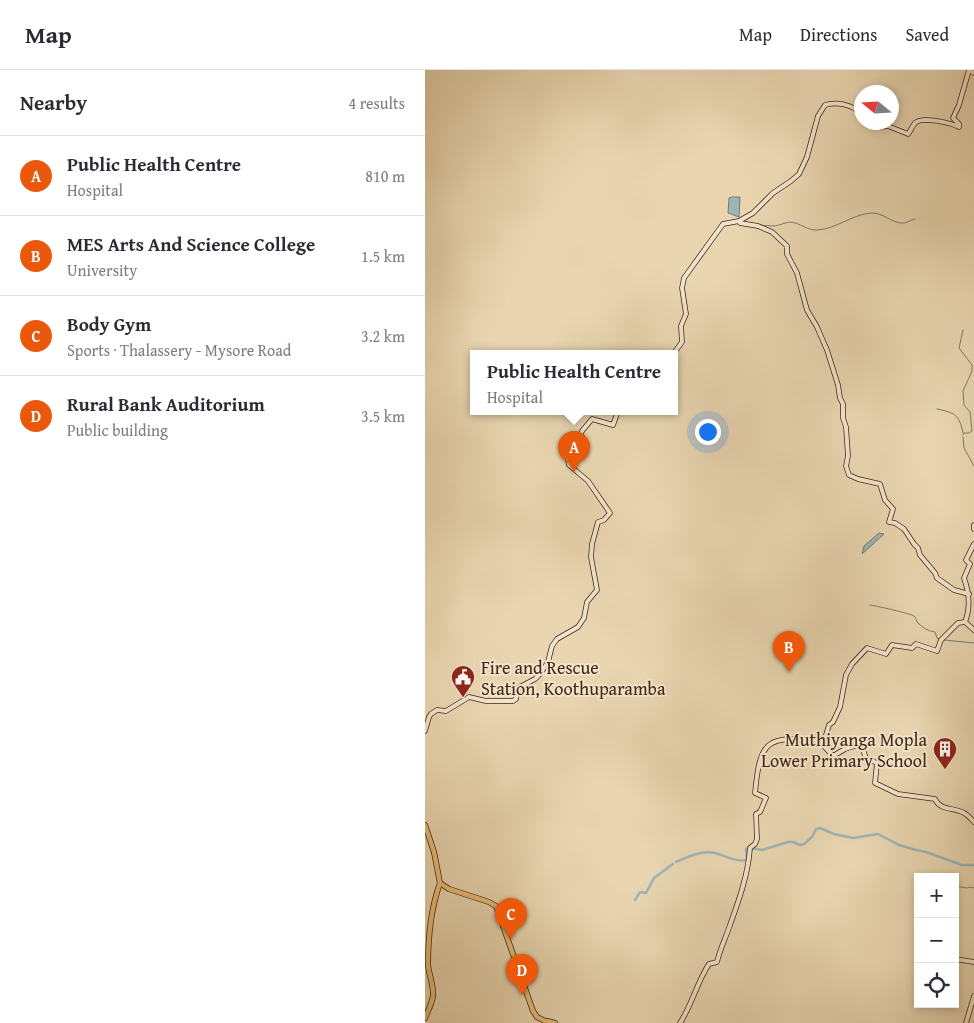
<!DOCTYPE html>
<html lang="en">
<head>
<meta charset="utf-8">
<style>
  body { margin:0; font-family:"Gentium Book Plus",serif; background:#f2f2f3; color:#2b2b33 }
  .controls { position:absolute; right:15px; bottom:15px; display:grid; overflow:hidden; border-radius:0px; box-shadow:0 2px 8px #0003 }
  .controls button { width:45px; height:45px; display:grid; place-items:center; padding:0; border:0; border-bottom:1px solid #e1e1e2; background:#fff; color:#2b2b33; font:25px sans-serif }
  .compass { position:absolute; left:429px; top:15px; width:45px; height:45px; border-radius:50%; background:#fff; box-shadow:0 2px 8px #0003; rotate:288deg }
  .you { position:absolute; left:282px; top:361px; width:18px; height:18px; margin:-12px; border:4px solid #fff; border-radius:50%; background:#1a73e8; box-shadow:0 0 0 8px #1a73e833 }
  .badge { display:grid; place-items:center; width:32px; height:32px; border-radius:50%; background:#ea580c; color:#fff; font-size:16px; font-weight:700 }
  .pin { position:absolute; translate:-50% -41px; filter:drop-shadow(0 1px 2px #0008) }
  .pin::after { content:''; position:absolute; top:26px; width:18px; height:15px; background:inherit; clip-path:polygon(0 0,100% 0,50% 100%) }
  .popup { position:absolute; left:45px; top:280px; width:208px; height:65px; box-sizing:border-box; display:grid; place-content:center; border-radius:0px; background:#fff; filter:drop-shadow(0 1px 4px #0005); font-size:16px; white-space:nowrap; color:#7c7c81 }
  .popup b { font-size:19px; color:#2b2b33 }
  .popup::after { content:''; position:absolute; left:50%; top:100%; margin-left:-10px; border:10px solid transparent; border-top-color:#fff }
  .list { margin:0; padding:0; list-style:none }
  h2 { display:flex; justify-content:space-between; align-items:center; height:65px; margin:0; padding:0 20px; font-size:21px }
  h2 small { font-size:16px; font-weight:400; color:#7c7c81 }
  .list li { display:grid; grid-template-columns:32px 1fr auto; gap:15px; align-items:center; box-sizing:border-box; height:80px; padding:0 20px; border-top:1px solid #e1e1e2 }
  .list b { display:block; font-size:19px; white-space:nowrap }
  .list p { margin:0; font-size:16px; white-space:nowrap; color:#7c7c81 }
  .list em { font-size:16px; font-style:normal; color:#7c7c81 }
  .icon { flex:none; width:28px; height:28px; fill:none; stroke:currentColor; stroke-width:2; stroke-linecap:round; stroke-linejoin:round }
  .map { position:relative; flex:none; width:549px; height:953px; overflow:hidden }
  header { display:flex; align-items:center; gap:30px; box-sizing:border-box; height:70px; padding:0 25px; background:#fff; border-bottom:1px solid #e1e1e2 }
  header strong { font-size:24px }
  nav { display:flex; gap:28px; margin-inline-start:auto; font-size:18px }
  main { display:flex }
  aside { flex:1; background:#fff }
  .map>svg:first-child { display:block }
</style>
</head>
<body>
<header>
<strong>Map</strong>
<nav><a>Map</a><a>Directions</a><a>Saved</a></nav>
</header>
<main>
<aside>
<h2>Nearby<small>4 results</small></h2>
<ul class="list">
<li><span class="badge">A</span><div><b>Public Health Centre</b><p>Hospital</p></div><em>810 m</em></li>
<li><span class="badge">B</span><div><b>MES Arts And Science College</b><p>University</p></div><em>1.5 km</em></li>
<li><span class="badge">C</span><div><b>Body Gym</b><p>Sports · Thalassery - Mysore Road</p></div><em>3.2 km</em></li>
<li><span class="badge">D</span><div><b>Rural Bank Auditorium</b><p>Public building</p></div><em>3.5 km</em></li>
</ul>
</aside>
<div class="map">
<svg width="549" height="953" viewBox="0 0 549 953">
  <rect width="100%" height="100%" fill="#e9d6b1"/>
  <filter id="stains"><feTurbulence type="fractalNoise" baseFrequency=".004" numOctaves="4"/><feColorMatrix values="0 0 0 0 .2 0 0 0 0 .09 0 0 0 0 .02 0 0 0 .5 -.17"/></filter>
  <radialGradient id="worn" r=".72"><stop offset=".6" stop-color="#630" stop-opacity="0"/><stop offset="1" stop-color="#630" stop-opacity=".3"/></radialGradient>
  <g fill="#9cb6b7" stroke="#787c75">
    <path d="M 307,127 L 315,127 L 314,147 L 303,143 L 304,128 Z"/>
    <path d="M 454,463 L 459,464 L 437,484 L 439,476 Z"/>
  </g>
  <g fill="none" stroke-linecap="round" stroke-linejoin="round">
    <g stroke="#787c75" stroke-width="1">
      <path d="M 337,156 C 341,155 344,156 348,156 C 355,156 363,150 370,153 C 378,155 382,160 392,160 C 412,159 427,144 447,143 C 458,143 466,152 476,153 C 481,154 485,150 490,149"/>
      <path d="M 538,260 L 534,278 L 547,295 L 547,301 L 538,321 L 539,335 L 545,342 L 547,361 L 544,363 L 539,363 L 538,365"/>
      <path d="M 512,339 C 530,343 534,344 538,363"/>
      <path d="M 538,367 L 539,378 L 549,396"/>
      <path d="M 445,535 C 448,535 487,544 489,546 C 491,547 491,551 493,553 C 498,558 503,561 510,562 L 512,568 L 515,569"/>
      <path d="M 519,570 L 549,573"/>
      <path d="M 530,816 L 542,818 L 545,817 L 549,818"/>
    </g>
    <g stroke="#9cb6b7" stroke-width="2.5">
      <path d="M 326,778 L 337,780 L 363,772 L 368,772 L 375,775 L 379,774 L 387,767 L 391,759 L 395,758 L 409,764 L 428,768 L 453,764 L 474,775 L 491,780 L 501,782 L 537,795 L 549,795"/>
      <path d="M 251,792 C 262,787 277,780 290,783 C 301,786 310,792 322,790 L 321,779 L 324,778"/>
      <path d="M 210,830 L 215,822 L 221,823 L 229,808 L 248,794"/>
    </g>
    <g stroke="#432411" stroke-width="5.5">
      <g id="secondary">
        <path d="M 544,0 L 549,3"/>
        <path d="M 446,52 L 453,57 L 463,56 L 483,64 C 486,61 487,56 490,53 C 497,46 526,53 534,57 L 534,54 L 528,48 L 534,35 L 544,0"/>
        <path d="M 314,151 L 315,153 L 333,156 L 347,162 L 362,176 L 362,184 L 372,203 L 382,240 L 392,257 L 402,280 L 413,315 L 415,328 L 418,334 L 418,348 L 421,357 L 423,386 L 421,396 L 424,405 L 433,409 L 455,414 L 460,430 L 468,439 L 464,452 L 470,453 L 479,459 L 489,474 L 493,478 L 495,485 L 510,503 L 512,508 L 529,520 L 544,524"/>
        <path d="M 249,283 L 257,272 L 256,256 L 261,244 L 257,218 L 259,208 L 298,154 L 314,151 L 328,143 L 348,123 L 366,111 L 374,104 L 382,87 L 393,46 L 400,35 C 412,31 428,35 437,44"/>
        <path d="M 549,455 L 549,459"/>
        <path d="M 549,474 L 541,490 L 545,494 L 539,508 C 544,522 546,537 540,552 L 549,560"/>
        <path d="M 0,661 L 4,647 L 6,644 L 12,640 L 21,641 L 44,627 L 61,631 L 88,631 L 91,629 L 93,618 L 110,609 L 115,604 L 123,592 L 127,576 L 132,569 L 153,557 L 159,548 L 162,532 L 172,520 L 166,487 L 167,474 L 173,452 L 179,450 L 185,443 L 163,411 L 144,395 L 142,384 L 137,374 L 155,366 L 157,361 L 167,349 L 188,355 L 193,341"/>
        <path d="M 395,672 L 401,665 L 404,655 L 408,652 L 415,637 L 421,605 L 427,594 L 442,578 L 461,584 L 467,575 L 487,578 L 491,574 L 512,581 L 516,570 L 533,553 L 540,552"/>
        <path d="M 530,889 L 549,892"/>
        <path d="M 492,892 L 493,892"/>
        <path d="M 255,953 C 267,935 272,912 284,894 L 292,892 C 295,879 301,867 305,855 C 314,830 323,805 325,778 L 330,774 L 332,769 L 331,744 L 335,742 L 341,728 L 330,723 C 335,670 342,664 395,672 L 408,686 L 420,679 L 436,674 L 441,688 L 452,693 L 450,713 L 473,724 L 510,729 C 515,741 529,737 539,743 C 543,745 546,749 549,752"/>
        <path d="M 541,953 L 549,926"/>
      </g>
    </g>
    <g stroke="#432411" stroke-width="6">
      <g id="primary">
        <path d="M 0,755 L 9,782 L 15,813 L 24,819 L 64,832 L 71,836 L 108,941 L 112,947 L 124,953"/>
        <path d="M 0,948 C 3,941 7,933 8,926 C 9,916 4,905 3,895 C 3,867 6,838 15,813"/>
        <path d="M 122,951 L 130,953"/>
      </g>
    </g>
    <use href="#secondary" stroke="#f1e4cc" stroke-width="4"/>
    <use href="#primary" stroke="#e4bb78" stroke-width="4.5"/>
  </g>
  <defs>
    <g id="civic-pin" transform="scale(1.25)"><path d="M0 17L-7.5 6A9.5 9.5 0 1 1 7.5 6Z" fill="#8f2418" stroke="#f1e4cc"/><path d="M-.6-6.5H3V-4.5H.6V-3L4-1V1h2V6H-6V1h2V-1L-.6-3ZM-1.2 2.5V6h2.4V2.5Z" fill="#fff"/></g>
    <g id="building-pin" transform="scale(1.25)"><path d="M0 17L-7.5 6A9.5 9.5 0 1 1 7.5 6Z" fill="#8f2418" stroke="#f1e4cc"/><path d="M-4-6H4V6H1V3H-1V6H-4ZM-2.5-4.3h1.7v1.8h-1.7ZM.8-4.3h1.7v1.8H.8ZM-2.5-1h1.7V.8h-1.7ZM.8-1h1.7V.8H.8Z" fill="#fff"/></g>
  </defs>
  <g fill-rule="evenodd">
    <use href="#civic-pin" x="38" y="607"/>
    <use href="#building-pin" x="520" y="679"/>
  </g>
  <g text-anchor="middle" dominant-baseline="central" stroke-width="4" stroke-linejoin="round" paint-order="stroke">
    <g font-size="18" fill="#432411" stroke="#f1e4cc" text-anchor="start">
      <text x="56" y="597">Fire and Rescue<tspan x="56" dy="21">Station, Koothuparamba</tspan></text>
      <text x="502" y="669" text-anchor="end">Muthiyanga Mopla<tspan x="502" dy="21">Lower Primary School</tspan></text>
    </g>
  </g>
  <rect width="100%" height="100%" filter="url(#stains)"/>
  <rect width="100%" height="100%" fill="url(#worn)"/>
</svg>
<div class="controls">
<button>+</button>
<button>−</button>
<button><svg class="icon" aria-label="locate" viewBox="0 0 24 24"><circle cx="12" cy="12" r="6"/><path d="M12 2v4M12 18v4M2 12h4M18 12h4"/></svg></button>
</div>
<svg class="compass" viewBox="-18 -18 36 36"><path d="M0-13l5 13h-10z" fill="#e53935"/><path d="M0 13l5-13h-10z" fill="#7c7c81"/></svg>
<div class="you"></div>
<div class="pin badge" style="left:149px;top:402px">A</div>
<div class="popup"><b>Public Health Centre</b>Hospital</div>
<div class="pin badge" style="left:364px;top:602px">B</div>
<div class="pin badge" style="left:86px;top:869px">C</div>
<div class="pin badge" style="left:97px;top:925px">D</div>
</div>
</main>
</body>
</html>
